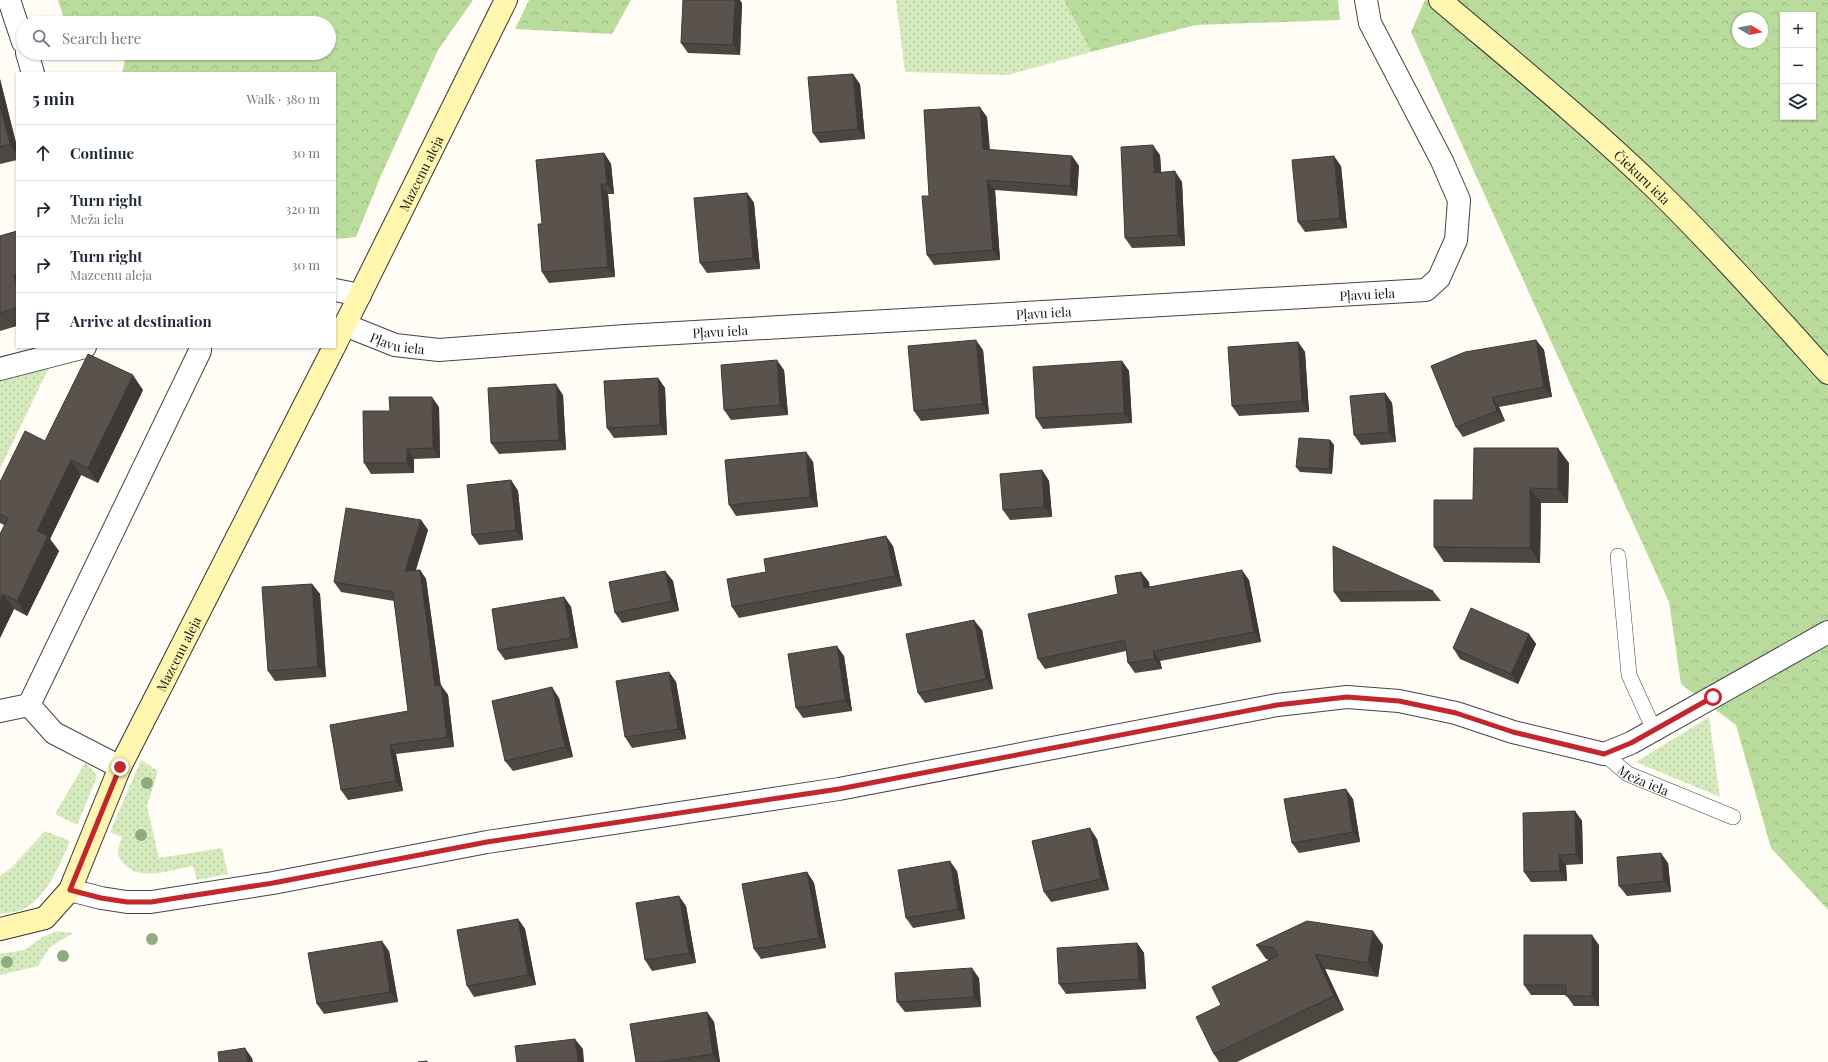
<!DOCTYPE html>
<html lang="en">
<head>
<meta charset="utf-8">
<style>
  body { margin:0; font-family:"Playfair Display",serif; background:#f2f2f3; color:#1f2937 }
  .controls { position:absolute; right:12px; top:12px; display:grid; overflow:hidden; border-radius:0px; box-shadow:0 1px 3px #0004 }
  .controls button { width:36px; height:36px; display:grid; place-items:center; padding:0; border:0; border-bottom:1px solid #e0e1e3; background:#fff; color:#1f2937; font:20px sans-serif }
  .compass { position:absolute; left:1732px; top:12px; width:36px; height:36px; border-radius:50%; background:#fff; box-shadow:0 1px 3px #0004; rotate:100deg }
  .stop { position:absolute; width:12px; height:12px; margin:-9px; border:3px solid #c4262e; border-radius:50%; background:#fff }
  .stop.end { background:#c4262e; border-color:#fff; box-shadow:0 1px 4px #0008 }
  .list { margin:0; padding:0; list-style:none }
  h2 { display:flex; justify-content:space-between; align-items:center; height:52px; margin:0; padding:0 16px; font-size:17px }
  h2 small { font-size:13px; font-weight:400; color:#747a83 }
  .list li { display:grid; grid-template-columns:26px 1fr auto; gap:12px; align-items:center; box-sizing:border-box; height:56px; padding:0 16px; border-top:1px solid #e0e1e3 }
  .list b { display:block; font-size:15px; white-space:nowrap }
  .list p { margin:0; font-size:13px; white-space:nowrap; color:#747a83 }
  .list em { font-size:13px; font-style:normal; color:#747a83 }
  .icon { flex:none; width:22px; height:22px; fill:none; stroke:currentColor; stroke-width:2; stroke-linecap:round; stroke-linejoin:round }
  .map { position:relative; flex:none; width:1828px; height:1062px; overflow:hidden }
  .search { position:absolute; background:#fff; box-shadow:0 1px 3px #0004; left:16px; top:16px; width:320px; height:44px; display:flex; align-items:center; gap:10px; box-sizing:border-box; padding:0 14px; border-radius:22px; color:#747a83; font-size:15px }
  .panel { position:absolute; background:#fff; box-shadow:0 1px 3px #0004; left:16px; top:72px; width:320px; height:276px; border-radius:0px }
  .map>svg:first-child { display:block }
</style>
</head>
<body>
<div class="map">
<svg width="1828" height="1062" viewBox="0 0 1828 1062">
  <defs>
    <pattern id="grass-dots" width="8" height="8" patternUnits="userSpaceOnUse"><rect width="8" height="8" fill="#d5ebbd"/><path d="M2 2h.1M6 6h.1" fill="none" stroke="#b6c8a1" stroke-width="1.8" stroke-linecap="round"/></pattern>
    <pattern id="forest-crowns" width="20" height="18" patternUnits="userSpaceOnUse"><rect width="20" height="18" fill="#b9dc9c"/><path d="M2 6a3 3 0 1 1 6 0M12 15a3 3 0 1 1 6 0" fill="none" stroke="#9ebc85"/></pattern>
  </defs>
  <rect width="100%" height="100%" fill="#fffdf5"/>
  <g fill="url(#grass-dots)">
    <path d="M 896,0 L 1064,0 L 1091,52 L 1008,75 L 905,72 Z"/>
    <path d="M 51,363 L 0,469 L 0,377 Z"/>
    <path d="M 1709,717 L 1720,797 L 1636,762 Z"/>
    <path d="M 141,760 L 158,771 L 147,806 L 159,858 L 222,848 L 228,874 L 197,880 L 193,866 C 173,869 141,882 125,865 C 122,862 118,857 118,852 C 118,847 121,841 122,837 L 110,832 Z"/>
    <path d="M 85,763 L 93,770 L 97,777 L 77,825 L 55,814 Z"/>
    <path d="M 45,831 L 70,841 C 59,865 49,895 24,909 C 18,912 7,913 0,914 L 0,876 L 12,867 Z"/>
    <path d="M 58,931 L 73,933 L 50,947 L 38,966 L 0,975 L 0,954 L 24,950 L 43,937 Z"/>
  </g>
  <g fill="url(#forest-crowns)" fill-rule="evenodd">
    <path d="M 58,0 L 473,0 L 438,50 L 380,178 L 356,237 L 335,239 L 335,73 L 122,73 L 125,61 L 115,53 L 329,53 L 329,23 L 73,23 L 63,16 Z"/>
    <path d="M 529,0 L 631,0 L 612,34 L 515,29 Z"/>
    <path d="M 1064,0 L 1338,0 L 1340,20 L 1196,25 L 1091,52 Z"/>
    <path d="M 1425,0 L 1828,0 L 1828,910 L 1771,848 L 1736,725 L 1681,684 L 1669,602 L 1411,32 ZM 1783,15 L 1813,15 L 1813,117 L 1783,117 ZM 1738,18 L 1762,18 L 1762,42 L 1738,42 Z"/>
  </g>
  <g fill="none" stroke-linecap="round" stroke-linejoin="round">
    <g stroke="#444" stroke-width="16">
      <g id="lane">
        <path d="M 1618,556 L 1629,675 L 1654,730"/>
        <path id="s1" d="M 1604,754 L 1628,774 L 1733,817"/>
      </g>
    </g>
    <g stroke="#444" stroke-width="24">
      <g id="street">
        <path d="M 9,0 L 23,42"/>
        <path d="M 27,53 L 33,73"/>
        <path d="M 335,290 L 360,295"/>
        <path id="s2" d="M 345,325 L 395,345 L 439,350 L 625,336 L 1426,290 L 1439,278 L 1456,240 L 1459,200 L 1442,161 L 1370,23 L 1366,0"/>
        <path d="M 0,369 L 85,347"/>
        <path d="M 29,705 L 200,351 L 200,347"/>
        <path d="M 29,705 L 54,733 L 120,767"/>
        <path d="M 0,711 L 29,705"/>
        <path d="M 70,890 L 101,898 L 127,902 L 151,902 L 273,883 L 487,842 L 839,789 L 1277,705 L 1347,697 L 1399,701 L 1456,713 L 1513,732 L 1604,754 L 1631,743 L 1828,632"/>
      </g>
    </g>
    <g stroke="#333" stroke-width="24">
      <g id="secondary">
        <path id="s3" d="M 1440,0 C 1513,62 1587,122 1656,189 C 1716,248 1772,311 1828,373"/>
        <path id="s4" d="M 335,345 L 506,0"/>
        <path id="s5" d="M 0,929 L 45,918 L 70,890 L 120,767 L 334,347"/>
      </g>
    </g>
    <use href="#lane" stroke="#fff" stroke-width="15"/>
    <use href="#street" stroke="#fff" stroke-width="22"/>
    <use href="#secondary" stroke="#fff6b0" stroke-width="22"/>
  </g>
  <g fill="#8dad7f">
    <circle cx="147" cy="783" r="6"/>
    <circle cx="141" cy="835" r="6"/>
    <circle cx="152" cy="939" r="6"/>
    <circle cx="63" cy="956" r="6"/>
    <circle cx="7" cy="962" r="6"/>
  </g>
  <g fill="#4d4742">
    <path d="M 742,3 L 740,55 L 688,53 L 681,43 Z"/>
    <path d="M 0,79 L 17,147 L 17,160 L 0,164 Z"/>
    <path d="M 860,84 L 865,139 L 820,143 L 813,133 Z"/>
    <path d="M 987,117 L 990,150 L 1072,156 L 1079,166 L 1077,196 L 995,190 L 1000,260 L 934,265 L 927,255 L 929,196 Z"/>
    <path d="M 604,153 L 611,164 L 614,194 L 608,194 L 615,277 L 549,283 L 542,272 L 542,224 Z"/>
    <path d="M 1160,155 L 1161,172 L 1182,182 L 1185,246 L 1132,248 L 1125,238 Z"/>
    <path d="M 1341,166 L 1347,228 L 1305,232 L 1298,222 Z"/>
    <path d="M 747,193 L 754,203 L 760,269 L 707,273 L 700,263 Z"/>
    <path d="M 17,231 L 17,326 L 0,331 L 0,236 Z"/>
    <path d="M 1536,340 L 1544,350 L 1552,397 L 1499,407 L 1505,421 L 1463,437 L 1456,427 Z"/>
    <path d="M 1298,342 L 1305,352 L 1309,412 L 1239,416 L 1232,406 Z"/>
    <path d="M 983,350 L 989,414 L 921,421 L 914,411 Z"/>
    <path d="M 1122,361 L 1129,371 L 1132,423 L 1043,429 L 1036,418 Z"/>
    <path d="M 784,370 L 788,415 L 731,420 L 724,410 Z"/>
    <path d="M 658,378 L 665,388 L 667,435 L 614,438 L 607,428 Z"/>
    <path d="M 143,390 L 98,483 L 81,475 L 50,539 L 59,551 L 27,616 L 14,609 L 0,638 L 4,525 L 0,523 L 0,482 L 45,441 Z"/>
    <path d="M 1385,393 L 1392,403 L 1396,442 L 1361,445 L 1354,435 Z"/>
    <path d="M 563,395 L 566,450 L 499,454 L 491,443 Z"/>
    <path d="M 439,407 L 440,458 L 414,459 L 414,473 L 371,474 L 364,463 Z"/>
    <path d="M 1330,440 L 1334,445 L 1332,474 L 1300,472 L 1296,467 Z"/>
    <path d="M 806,452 L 813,462 L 818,507 L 736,516 L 729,505 Z"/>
    <path d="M 1569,463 L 1568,503 L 1541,503 L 1540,563 L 1444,562 L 1434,547 L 1473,500 Z"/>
    <path d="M 1042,470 L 1049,481 L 1052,517 L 1010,520 L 1003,510 Z"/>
    <path d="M 511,480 L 518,491 L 523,540 L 479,545 L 472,535 Z"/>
    <path d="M 421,520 L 428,530 L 416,570 L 420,570 L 426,579 L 441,686 L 448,695 L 454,747 L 396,754 L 403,791 L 348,800 L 341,790 L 408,711 L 394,601 L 341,592 L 334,582 Z"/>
    <path d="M 893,546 L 902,586 L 739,618 L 732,607 L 766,572 Z"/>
    <path d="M 665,571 L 673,581 L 679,611 L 622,623 L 615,613 Z"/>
    <path d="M 1249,580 L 1261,642 L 1160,661 L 1162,669 L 1135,673 L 1128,663 L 1126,651 L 1045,669 L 1038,659 L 1118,594 L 1149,582 L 1149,587 Z"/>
    <path d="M 312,584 L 320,594 L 326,677 L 275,681 L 268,671 Z"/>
    <path d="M 1433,591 L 1441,601 L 1341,602 L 1334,592 Z"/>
    <path d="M 564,597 L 571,607 L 578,648 L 505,660 L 498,650 Z"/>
    <path d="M 982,630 L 993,689 L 925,703 L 918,693 Z"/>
    <path d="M 1529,634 L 1536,644 L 1518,684 L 1460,659 L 1453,648 Z"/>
    <path d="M 844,656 L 852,711 L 803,718 L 796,708 Z"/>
    <path d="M 669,672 L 676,682 L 686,739 L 632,748 L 625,737 Z"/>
    <path d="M 559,698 L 573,757 L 513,771 L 505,761 Z"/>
    <path d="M 1353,799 L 1360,842 L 1299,853 L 1292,843 Z"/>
    <path d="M 1575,811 L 1582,821 L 1583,864 L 1566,865 L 1567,881 L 1531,882 L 1524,872 Z"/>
    <path d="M 1097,839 L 1109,890 L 1051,902 L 1044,892 Z"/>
    <path d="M 1668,863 L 1671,892 L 1627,896 L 1619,886 Z"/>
    <path d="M 957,871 L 965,919 L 913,928 L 906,918 Z"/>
    <path d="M 807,872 L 814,883 L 826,948 L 761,959 L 754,949 Z"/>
    <path d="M 686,906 L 696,963 L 652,971 L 645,960 Z"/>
    <path d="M 518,919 L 525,929 L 536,985 L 474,997 L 467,986 Z"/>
    <path d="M 1137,943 L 1144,953 L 1146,989 L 1066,994 L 1059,984 Z"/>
    <path d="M 1256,945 L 1383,945 L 1378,977 L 1325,969 L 1344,1010 L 1237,1062 L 1219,1062 L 1214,1054 L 1221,1005 L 1269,960 L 1266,959 Z"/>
    <path d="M 1599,945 L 1599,1006 L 1574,1006 L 1566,995 L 1531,995 L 1524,985 Z"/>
    <path d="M 389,951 L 398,1002 L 324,1014 L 317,1004 Z"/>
    <path d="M 979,978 L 981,1007 L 905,1012 L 897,1002 Z"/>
    <path d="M 707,1012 L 714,1022 L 720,1062 L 636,1062 Z"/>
  </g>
  <g fill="#3f3936">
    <path d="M 735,0 L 740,0 L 742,3 L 740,55 L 733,45 Z"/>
    <path d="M 853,74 L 860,84 L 865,139 L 858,129 Z"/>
    <path d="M 0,79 L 17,147 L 17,155 L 10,144 L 0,106 Z"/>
    <path d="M 980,107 L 987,117 L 990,159 L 983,149 Z"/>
    <path d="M 1153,145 L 1160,155 L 1162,183 L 1154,173 Z"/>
    <path d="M 604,153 L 611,164 L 614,194 L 607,184 Z"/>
    <path d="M 1072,156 L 1079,166 L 1077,196 L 1070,186 Z"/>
    <path d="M 1334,156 L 1341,166 L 1347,228 L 1340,218 Z"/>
    <path d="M 1175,171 L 1182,182 L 1185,246 L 1178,235 Z"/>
    <path d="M 987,180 L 995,190 L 1000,260 L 993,250 Z"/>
    <path d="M 601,184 L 608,194 L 615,277 L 608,267 Z"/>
    <path d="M 747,193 L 754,203 L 760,269 L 753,258 Z"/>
    <path d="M 14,275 L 17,279 L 17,285 Z"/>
    <path d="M 976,340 L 983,350 L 989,414 L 982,404 Z"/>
    <path d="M 1536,340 L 1544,350 L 1552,397 L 1544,387 Z"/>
    <path d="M 1298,342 L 1305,352 L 1309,412 L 1302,401 Z"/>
    <path d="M 777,360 L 784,370 L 788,415 L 780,405 Z"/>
    <path d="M 1122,361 L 1129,371 L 1132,423 L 1124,413 Z"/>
    <path d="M 133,375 L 143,390 L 98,483 L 88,468 Z"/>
    <path d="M 658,378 L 665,388 L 667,435 L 660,425 Z"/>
    <path d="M 556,384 L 563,395 L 566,450 L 559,440 Z"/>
    <path d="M 1385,393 L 1392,403 L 1396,442 L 1389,432 Z"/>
    <path d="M 432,397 L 439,407 L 440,458 L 433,448 Z"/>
    <path d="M 1492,397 L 1499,407 L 1505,421 L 1497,411 Z"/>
    <path d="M 1330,440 L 1334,445 L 1332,474 L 1329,469 Z"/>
    <path d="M 1558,448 L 1569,463 L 1568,503 L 1558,489 Z"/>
    <path d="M 407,449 L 414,459 L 414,473 L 407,463 Z"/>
    <path d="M 806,452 L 813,462 L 818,507 L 810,497 Z"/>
    <path d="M 71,460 L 81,475 L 50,539 L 59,551 L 27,616 L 17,601 L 37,531 Z"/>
    <path d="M 1042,470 L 1049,481 L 1052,517 L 1044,507 Z"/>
    <path d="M 511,480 L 518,491 L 523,540 L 516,530 Z"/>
    <path d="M 1530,488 L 1541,503 L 1540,563 L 1530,548 Z"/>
    <path d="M 421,520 L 428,530 L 412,581 L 405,571 Z"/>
    <path d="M 886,536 L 893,546 L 902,586 L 895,576 Z"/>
    <path d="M 420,570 L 426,579 L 442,696 L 435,686 Z"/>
    <path d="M 1242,570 L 1249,580 L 1261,642 L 1254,632 Z"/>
    <path d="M 665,571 L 673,581 L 679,611 L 672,601 Z"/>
    <path d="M 1141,572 L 1149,582 L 1151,599 L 1144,588 Z"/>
    <path d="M 312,584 L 320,594 L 326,677 L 318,667 Z"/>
    <path d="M 3,594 L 14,609 L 0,638 L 0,602 Z"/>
    <path d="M 564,597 L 571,607 L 578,648 L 571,638 Z"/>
    <path d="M 974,620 L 982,630 L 993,689 L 986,679 Z"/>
    <path d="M 1529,634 L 1536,644 L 1518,684 L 1511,674 Z"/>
    <path d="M 837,646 L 844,656 L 852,711 L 845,700 Z"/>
    <path d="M 1153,651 L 1160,661 L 1162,669 L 1154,659 Z"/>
    <path d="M 669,672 L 676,682 L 686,739 L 678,729 Z"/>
    <path d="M 441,685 L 448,695 L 454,747 L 447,737 Z"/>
    <path d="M 552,687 L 559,698 L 573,757 L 565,747 Z"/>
    <path d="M 390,745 L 396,754 L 403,791 L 396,781 Z"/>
    <path d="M 1346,789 L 1353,799 L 1360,842 L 1353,832 Z"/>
    <path d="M 1575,811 L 1582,821 L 1583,864 L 1576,854 Z"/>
    <path d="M 1090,828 L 1097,839 L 1109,890 L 1101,879 Z"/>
    <path d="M 1661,853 L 1668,863 L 1671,892 L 1664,881 Z"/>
    <path d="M 1559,855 L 1566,865 L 1567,881 L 1560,871 Z"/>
    <path d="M 950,861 L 957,871 L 965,919 L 958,909 Z"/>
    <path d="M 807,872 L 814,883 L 826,948 L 819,938 Z"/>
    <path d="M 679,896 L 686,906 L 696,963 L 689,953 Z"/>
    <path d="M 518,919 L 525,929 L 536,985 L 528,975 Z"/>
    <path d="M 1373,931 L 1383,945 L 1378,977 L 1368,963 Z"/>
    <path d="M 1592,935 L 1599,945 L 1599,1006 L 1592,996 Z"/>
    <path d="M 382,941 L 389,951 L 398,1002 L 390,992 Z"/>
    <path d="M 1137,943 L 1144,953 L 1146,989 L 1139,979 Z"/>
    <path d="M 1315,954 L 1325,969 L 1344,1010 L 1334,996 Z"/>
    <path d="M 972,968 L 979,978 L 981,1007 L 974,997 Z"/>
    <path d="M 707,1012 L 714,1022 L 720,1062 L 718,1062 L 713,1054 Z"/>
    <path d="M 575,1039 L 583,1049 L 584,1062 L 578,1062 Z"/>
    <path d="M 245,1048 L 252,1058 L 253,1062 L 248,1062 Z"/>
  </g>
  <g fill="#5a524d" stroke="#3f3936">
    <path d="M 683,0 L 735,0 L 733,45 L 681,43 Z"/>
    <path d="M 853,74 L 858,129 L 813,133 L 808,77 Z"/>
    <path d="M 0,106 L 10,144 L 0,147 Z"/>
    <path d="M 980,107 L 983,149 L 1072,156 L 1070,186 L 987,180 L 993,250 L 927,255 L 922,196 L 929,196 L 924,110 Z"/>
    <path d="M 1153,145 L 1154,173 L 1175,171 L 1178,235 L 1125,238 L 1121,147 Z"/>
    <path d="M 604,153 L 607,184 L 601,184 L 608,267 L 542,272 L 538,224 L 542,224 L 536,160 Z"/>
    <path d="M 1334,156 L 1340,218 L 1298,222 L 1292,160 Z"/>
    <path d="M 747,193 L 753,258 L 700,263 L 694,198 Z"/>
    <path d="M 17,231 L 17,274 L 14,275 L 17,285 L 17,308 L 0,313 L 0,236 Z"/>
    <path d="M 976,340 L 982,404 L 914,411 L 908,346 Z"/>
    <path d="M 1536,340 L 1544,387 L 1492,397 L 1497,411 L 1456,427 L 1431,366 L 1465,352 Z"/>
    <path d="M 1298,342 L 1302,401 L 1232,406 L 1228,347 Z"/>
    <path d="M 88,354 L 133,375 L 88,468 L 71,460 L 37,531 L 48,536 L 17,601 L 3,594 L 0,602 L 0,534 L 8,518 L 0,514 L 0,482 L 25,431 L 45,441 Z"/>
    <path d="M 777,360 L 780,405 L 724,410 L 721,365 Z"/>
    <path d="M 1122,361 L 1124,413 L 1036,418 L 1033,367 Z"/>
    <path d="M 658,378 L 660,425 L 607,428 L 604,381 Z"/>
    <path d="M 556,384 L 559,440 L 491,443 L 488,388 Z"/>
    <path d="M 1385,393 L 1389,432 L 1354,435 L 1350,396 Z"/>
    <path d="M 389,397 L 432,397 L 433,448 L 407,449 L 407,463 L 364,463 L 363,411 L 390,411 Z"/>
    <path d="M 1299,438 L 1330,440 L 1329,469 L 1296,467 Z"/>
    <path d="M 1474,448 L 1558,448 L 1558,489 L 1530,488 L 1530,548 L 1434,547 L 1434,500 L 1473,500 Z"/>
    <path d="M 806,452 L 810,497 L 729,505 L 725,460 Z"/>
    <path d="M 1042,470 L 1044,507 L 1003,510 L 1000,474 Z"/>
    <path d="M 511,480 L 516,530 L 472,535 L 467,485 Z"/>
    <path d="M 346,508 L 421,520 L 405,571 L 420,570 L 435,686 L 441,685 L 447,737 L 390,745 L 396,781 L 341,790 L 330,725 L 408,711 L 393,592 L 334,582 Z"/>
    <path d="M 886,536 L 895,576 L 732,607 L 727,579 L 766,572 L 764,559 Z"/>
    <path d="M 1333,546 L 1433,591 L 1334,592 Z"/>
    <path d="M 1242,570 L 1254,632 L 1153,651 L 1154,659 L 1128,663 L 1125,640 L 1038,659 L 1028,614 L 1118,594 L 1115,576 L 1141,572 L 1144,588 Z"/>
    <path d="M 665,571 L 672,601 L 615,613 L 609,582 Z"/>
    <path d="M 312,584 L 318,667 L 268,671 L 262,587 Z"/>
    <path d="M 564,597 L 571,638 L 498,650 L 492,609 Z"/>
    <path d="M 1471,608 L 1529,634 L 1511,674 L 1453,648 Z"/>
    <path d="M 974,620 L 986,679 L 918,693 L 906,634 Z"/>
    <path d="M 837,646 L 845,700 L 796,708 L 788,654 Z"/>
    <path d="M 669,672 L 678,729 L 625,737 L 616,681 Z"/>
    <path d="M 552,687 L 565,747 L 505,761 L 492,701 Z"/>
    <path d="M 1346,789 L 1353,832 L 1292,843 L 1284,799 Z"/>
    <path d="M 1575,811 L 1576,854 L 1559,855 L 1560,871 L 1524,872 L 1523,813 Z"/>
    <path d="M 1090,828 L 1101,879 L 1044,892 L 1032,841 Z"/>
    <path d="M 1661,853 L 1664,881 L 1619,886 L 1617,857 Z"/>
    <path d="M 950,861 L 958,909 L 906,918 L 898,870 Z"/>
    <path d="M 807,872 L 819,938 L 754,949 L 742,884 Z"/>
    <path d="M 679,896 L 689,953 L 645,960 L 636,903 Z"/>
    <path d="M 518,919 L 528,975 L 467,986 L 457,930 Z"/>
    <path d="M 1307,921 L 1373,931 L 1368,963 L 1315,954 L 1334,996 L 1214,1054 L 1196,1017 L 1221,1005 L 1212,987 L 1278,956 L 1274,948 L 1256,945 Z"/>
    <path d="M 1524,935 L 1592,935 L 1592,996 L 1566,996 L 1566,985 L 1524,985 Z"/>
    <path d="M 382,941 L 390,992 L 317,1004 L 308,953 Z"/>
    <path d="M 1137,943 L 1139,979 L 1059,984 L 1057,948 Z"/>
    <path d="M 972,968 L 974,997 L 897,1002 L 895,973 Z"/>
    <path d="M 707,1012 L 713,1054 L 660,1062 L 636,1062 L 630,1024 Z"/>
    <path d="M 575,1039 L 578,1062 L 517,1062 L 515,1046 Z"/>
    <path d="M 245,1048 L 248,1062 L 219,1062 L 218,1052 Z"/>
    <path d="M 427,1061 L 427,1062 L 418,1062 Z"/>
  </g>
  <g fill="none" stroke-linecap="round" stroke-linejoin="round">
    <path stroke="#c4262e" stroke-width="5" d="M 120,767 L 70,890 L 101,898 L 127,902 L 151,902 L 273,883 L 487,842 L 839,789 L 1277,705 L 1347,697 L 1399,701 L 1456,713 L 1513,732 L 1604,754 L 1631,743 L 1713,697"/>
  </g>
  <g text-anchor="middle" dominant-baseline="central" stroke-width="4" stroke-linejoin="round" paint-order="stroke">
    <g font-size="13" fill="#111" stroke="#fff">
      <text stroke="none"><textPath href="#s4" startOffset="192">Mazcenu aleja</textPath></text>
      <text stroke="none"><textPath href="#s3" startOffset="269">Čiekuru iela</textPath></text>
      <text stroke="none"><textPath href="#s2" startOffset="1028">Pļavu iela</textPath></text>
      <text stroke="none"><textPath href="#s2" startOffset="704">Pļavu iela</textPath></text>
      <text stroke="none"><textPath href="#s2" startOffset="380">Pļavu iela</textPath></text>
      <text stroke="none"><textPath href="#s2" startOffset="56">Pļavu iela</textPath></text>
      <text stroke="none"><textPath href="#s5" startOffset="344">Mazcenu aleja</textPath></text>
      <text stroke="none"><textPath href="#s1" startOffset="48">Meža iela</textPath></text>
    </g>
  </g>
</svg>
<div class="controls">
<button>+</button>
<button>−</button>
<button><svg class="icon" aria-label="layers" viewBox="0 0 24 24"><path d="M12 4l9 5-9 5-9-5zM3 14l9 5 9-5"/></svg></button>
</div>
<svg class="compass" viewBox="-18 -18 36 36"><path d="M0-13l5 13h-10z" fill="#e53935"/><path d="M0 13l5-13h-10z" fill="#747a83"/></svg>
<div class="stop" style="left:1713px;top:697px"></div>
<div class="stop end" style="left:120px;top:767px"></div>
<div class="search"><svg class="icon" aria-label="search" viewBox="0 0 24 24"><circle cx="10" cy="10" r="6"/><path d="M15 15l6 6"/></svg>Search here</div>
<section class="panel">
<h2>5 min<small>Walk · 380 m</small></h2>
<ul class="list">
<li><svg class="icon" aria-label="ahead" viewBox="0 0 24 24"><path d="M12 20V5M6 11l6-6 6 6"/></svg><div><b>Continue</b></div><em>30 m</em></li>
<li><svg class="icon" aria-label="right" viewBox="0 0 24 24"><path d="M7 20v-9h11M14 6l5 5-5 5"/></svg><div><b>Turn right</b><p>Meža iela</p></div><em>320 m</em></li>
<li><svg class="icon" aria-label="right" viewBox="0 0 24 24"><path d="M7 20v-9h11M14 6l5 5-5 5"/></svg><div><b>Turn right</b><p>Mazcenu aleja</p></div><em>30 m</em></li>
<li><svg class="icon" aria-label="arrive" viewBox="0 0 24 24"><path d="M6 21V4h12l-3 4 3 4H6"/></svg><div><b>Arrive at destination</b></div></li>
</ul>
</section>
</div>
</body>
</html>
